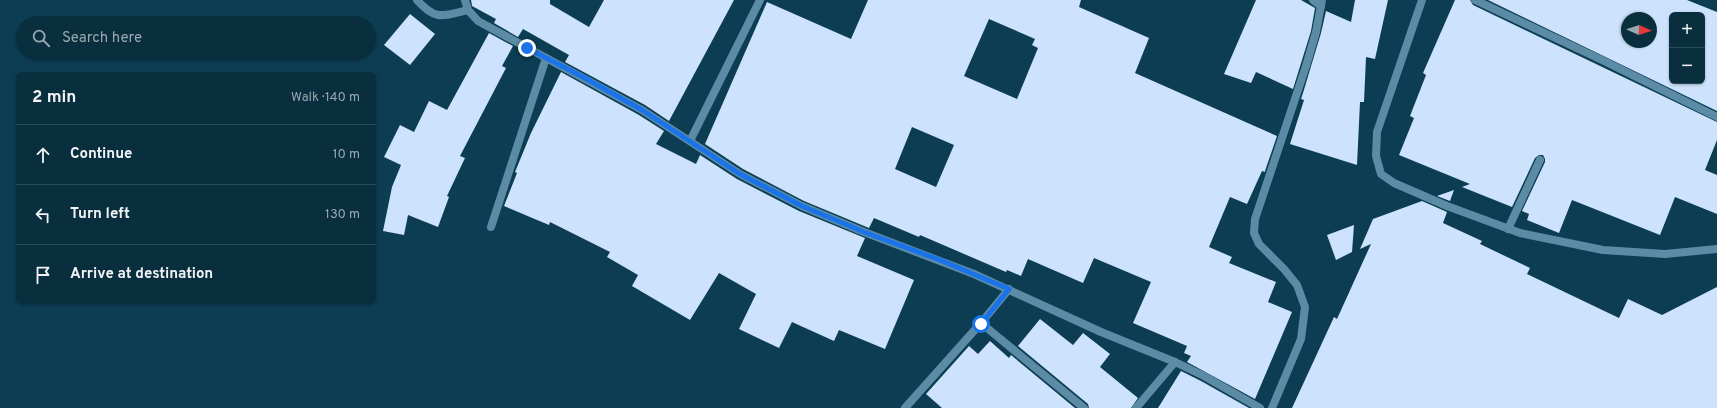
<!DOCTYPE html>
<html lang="en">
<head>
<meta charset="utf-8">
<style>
  body { margin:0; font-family:Overpass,sans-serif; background:#173a49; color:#f1f3f6 }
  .controls { position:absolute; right:12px; top:12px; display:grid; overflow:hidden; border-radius:6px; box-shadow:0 1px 3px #0004 }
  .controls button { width:36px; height:36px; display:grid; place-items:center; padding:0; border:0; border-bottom:1px solid #294a58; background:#092e3e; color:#f1f3f6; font:20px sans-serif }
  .compass { position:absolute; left:1621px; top:12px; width:36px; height:36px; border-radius:50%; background:#092e3e; box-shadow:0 1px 3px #0004; rotate:93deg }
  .stop { position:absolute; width:12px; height:12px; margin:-9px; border:3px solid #1a73e8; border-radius:50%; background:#fff }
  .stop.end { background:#1a73e8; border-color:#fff; box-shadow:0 1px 4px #0008 }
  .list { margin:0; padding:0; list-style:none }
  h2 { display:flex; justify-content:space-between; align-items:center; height:52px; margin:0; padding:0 16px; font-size:17px }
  h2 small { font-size:13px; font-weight:400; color:#99a8b0 }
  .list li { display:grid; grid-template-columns:26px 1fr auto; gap:12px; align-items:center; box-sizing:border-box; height:60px; padding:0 16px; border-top:1px solid #294a58 }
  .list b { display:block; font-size:15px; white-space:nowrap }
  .list em { font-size:13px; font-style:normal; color:#99a8b0 }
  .icon { flex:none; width:22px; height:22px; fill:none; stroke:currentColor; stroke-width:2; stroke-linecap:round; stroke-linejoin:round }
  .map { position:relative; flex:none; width:1717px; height:408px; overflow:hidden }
  .search { position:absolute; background:#092e3e; box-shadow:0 1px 3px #0004; left:16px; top:16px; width:360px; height:44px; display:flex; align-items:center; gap:10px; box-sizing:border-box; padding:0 14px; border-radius:22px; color:#99a8b0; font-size:15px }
  .panel { position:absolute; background:#092e3e; box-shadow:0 1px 3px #0004; left:16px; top:72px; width:360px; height:232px; border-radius:6px }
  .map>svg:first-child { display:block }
</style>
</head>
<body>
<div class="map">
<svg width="1717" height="408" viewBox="0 0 1717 408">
  <rect width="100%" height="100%" fill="#0c3d53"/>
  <g fill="#cde2fc" fill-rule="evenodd">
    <path d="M 471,0 L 550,0 L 550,4 L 589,27 L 604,0 L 734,0 L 669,121 L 645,105 L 565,62 L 569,55 L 523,29 L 518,37 L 494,23 L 496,19 L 472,6 Z"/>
    <path d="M 868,0 L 1081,0 L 1079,7 L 1149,38 L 1135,73 L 1277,136 L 1265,171 L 1265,172 L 1262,171 L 1247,204 L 1230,197 L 1209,247 L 1232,257 L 1229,263 L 1276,282 L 1268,302 L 1292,312 L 1255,399 L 1187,362 L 1191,356 L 1184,353 L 1187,346 L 1133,323 L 1151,282 L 1094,258 L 1083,283 L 1028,259 L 1021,276 L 1007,270 L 1006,272 L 920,235 L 919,237 L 874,218 L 869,228 L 804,201 L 743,169 L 705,144 L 767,2 L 851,39 ZM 989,19 L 1035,39 L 1032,45 L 1038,48 L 1017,99 L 964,76 ZM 912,127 L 954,145 L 936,187 L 895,169 Z"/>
    <path d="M 1256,0 L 1301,0 L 1315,8 L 1311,31 L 1293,89 L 1256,72 L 1251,83 L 1224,74 Z"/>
    <path d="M 1355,0 L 1388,0 L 1375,59 L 1366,57 L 1364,102 L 1360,102 L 1357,165 L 1290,144 L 1304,100 L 1301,99 L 1303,93 L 1321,33 L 1326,11 L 1351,22 Z"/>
    <path d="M 1455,0 L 1470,0 L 1473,5 L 1717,122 L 1717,140 L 1705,170 L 1717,175 L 1717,214 L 1675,197 L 1660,235 L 1572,200 L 1559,233 L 1527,220 L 1529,214 L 1522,211 L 1545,162 L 1545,159 L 1543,155 L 1539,155 L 1535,158 L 1512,207 L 1462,187 L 1470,184 L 1399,155 L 1414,118 L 1410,116 L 1426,75 L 1423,73 Z"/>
    <path d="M 1488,0 L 1687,0 L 1717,12 L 1717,111 ZM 1672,15 L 1702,15 L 1702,81 L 1672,81 ZM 1627,18 L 1651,18 L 1651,42 L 1627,42 Z"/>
    <path d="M 410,14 L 435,34 L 410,65 L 384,45 Z"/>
    <path d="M 489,33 L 513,46 L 502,66 L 506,68 L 460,156 L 465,158 L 447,196 L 449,197 L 438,227 L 408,215 L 404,235 L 383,231 L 392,187 L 401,165 L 384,157 L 400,125 L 414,132 L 429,101 L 447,110 Z"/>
    <path d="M 561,72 L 639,115 L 664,131 L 656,144 L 696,164 L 700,155 L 737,179 L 799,211 L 865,238 L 857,256 L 914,280 L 885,349 L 839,330 L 834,341 L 792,322 L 779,348 L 739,329 L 756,294 L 719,273 L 690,320 L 632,286 L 638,275 L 607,257 L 610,252 L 550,222 L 549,225 L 504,206 L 517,173 L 515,172 L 531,133 Z"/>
    <path d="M 1454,190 L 1450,201 L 1437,196 Z"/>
    <path d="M 1422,201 L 1447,212 L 1443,223 L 1482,241 L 1480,244 L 1530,268 L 1527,274 L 1619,318 L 1628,299 L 1662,315 L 1717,287 L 1717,408 L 1292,408 L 1334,317 L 1337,319 L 1371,244 L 1360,249 L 1373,219 Z"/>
    <path d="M 1354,225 L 1352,252 L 1336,260 L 1327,235 Z"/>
    <path d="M 1040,319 L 1073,345 L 1083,333 L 1110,354 L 1100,367 L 1138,398 L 1131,408 L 1089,408 L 1088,404 L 1018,346 Z"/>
    <path d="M 990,341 L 1009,358 L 1011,355 L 1075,408 L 942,408 L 926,394 L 969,346 L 978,354 Z"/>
    <path d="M 1181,371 L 1201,381 L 1249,408 L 1158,408 Z"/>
  </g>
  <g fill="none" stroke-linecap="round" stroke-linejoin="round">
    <g stroke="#5c8ba5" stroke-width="8">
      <path d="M 417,0 C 436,21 442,16 468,10"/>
      <path d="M 465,0 L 468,10 L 478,21 L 642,110 L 740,174 L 802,206 L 864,232 L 974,274 L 1101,332 L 1175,362 L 1204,376 L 1260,408"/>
      <path d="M 1313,0 L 1321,6"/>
      <path d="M 1422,0 L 1377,132 L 1376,156 L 1381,174 L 1394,183 L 1447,206 L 1520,233 L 1603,250 L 1665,254 L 1717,249"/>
      <path d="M 1475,0 L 1604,61 L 1717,117"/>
      <path d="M 690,141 L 760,0"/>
      <path d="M 491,227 L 546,58"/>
      <path d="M 1508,229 L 1540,160"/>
      <path d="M 981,323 L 1084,408"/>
      <path d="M 905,408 L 981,323 L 1009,289"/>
      <path d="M 1136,408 L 1175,362"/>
      <path d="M 1272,408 L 1301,339 L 1305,307 L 1297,285 L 1284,269 L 1259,244 L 1254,233 L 1255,219 L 1306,66 L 1316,32 L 1322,0"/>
    </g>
  </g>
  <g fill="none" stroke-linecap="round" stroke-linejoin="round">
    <path stroke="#1a73e8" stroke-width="5" d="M 527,48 L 583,77 L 642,110 L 740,174 L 802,206 L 864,232 L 940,260 L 1009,289 L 981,324"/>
  </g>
</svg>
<div class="controls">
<button>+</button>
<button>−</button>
</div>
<svg class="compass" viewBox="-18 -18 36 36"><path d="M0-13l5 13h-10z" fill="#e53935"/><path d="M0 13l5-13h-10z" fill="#99a8b0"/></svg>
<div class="stop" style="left:981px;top:324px"></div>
<div class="stop end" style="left:527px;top:48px"></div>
<div class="search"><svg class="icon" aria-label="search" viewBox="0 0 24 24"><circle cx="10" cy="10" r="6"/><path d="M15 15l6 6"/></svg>Search here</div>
<section class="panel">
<h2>2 min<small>Walk · 140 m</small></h2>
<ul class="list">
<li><svg class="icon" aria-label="ahead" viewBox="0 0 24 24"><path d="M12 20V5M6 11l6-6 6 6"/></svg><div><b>Continue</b></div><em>10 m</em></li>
<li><svg class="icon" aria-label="left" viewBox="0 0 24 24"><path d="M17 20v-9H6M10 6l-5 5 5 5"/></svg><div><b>Turn left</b></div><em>130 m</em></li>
<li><svg class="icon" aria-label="arrive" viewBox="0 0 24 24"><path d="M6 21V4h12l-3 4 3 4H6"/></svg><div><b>Arrive at destination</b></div></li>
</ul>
</section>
</div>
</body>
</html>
